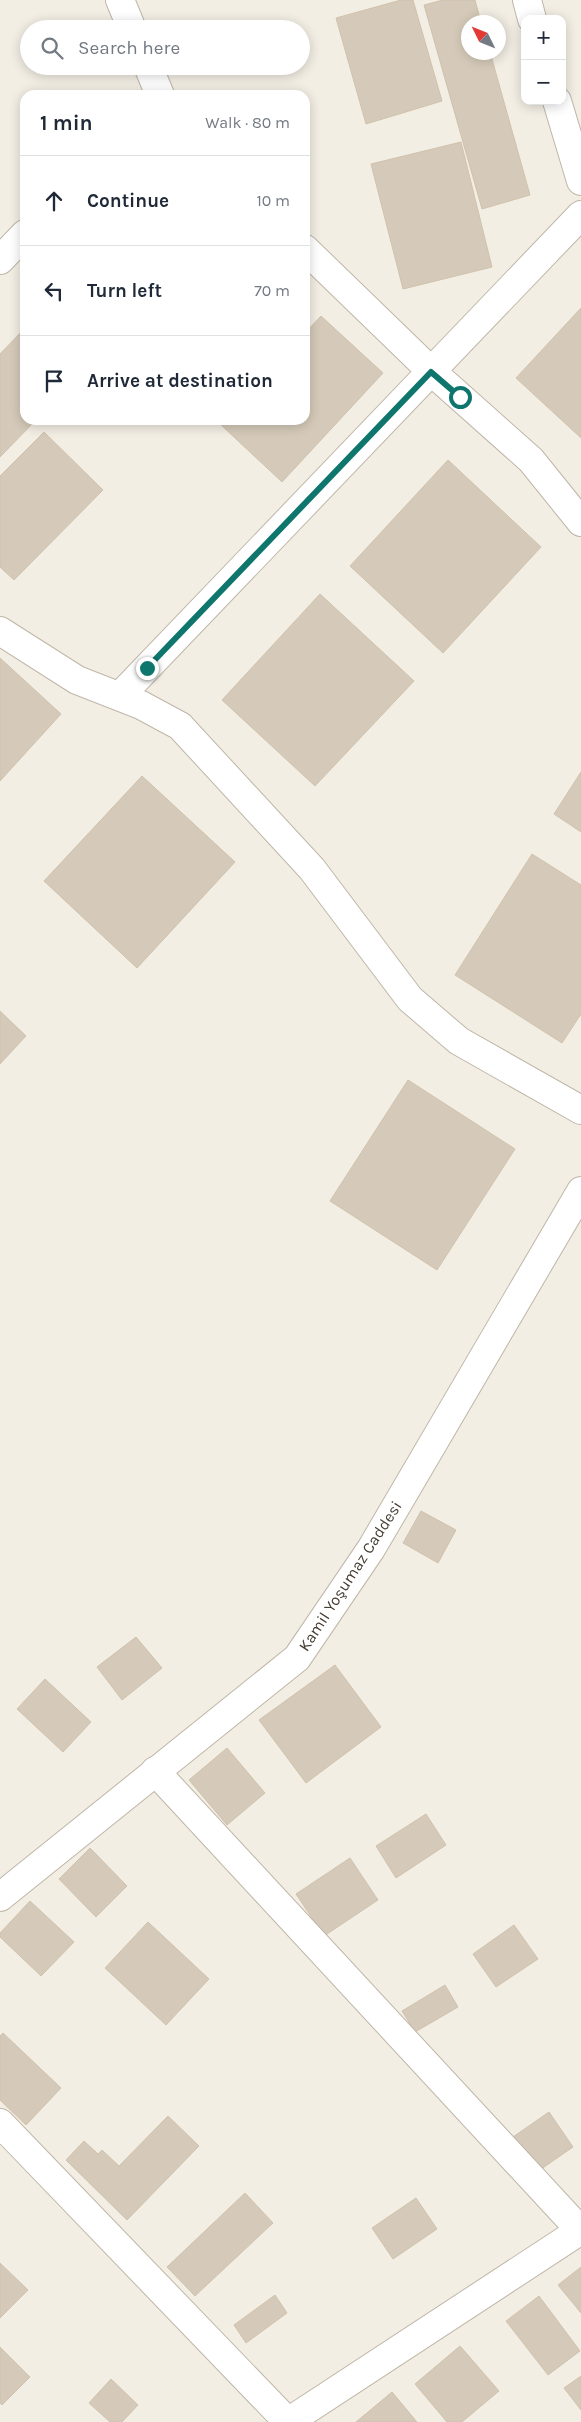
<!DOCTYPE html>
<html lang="en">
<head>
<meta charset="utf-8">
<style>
  body { margin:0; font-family:Karla,sans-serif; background:#f2f2f3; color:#1f2937 }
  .controls { position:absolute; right:15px; top:15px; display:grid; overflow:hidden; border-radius:10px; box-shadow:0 2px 12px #0003 }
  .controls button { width:45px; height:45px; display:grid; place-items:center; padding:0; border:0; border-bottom:1px solid #e0e1e3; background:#fff; color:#1f2937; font:25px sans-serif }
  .compass { position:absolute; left:461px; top:15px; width:45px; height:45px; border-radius:50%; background:#fff; box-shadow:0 2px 12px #0003; rotate:313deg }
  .stop { position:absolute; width:15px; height:15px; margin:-11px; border:4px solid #0f766e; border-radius:50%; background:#fff }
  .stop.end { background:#0f766e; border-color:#fff; box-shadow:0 1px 5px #0008 }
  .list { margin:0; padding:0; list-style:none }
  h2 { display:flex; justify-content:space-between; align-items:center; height:65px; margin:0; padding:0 20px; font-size:21px }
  h2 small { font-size:16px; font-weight:400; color:#747a83 }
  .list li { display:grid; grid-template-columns:32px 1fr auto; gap:15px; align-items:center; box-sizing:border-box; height:90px; padding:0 20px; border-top:1px solid #e0e1e3 }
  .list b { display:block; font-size:19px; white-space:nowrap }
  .list em { font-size:16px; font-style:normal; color:#747a83 }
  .icon { flex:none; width:28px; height:28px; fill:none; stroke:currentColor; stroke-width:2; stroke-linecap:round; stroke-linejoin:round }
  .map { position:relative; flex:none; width:581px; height:2422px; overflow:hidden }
  .search { position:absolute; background:#fff; box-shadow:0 2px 12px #0003; left:20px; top:20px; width:290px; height:55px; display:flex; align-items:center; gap:12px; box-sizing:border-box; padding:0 18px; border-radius:28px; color:#747a83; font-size:19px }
  .panel { position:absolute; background:#fff; box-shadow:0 2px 12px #0003; left:20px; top:90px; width:290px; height:335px; border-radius:15px }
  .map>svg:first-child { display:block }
</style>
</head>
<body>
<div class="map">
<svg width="581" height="2422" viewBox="0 0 581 2422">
  <rect width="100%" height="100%" fill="#f3eee4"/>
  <g fill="#d5cab9" stroke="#d0c2ac">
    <path d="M 401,0 L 413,0 L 442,101 L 366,124 L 336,18 Z"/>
    <path d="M 443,0 L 475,0 L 481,22 L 468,22 L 468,52 L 490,52 L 530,195 L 482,209 L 424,5 Z"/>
    <path d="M 461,142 L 492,267 L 403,289 L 371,164 Z"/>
    <path d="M 581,308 L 581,438 L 516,378 Z"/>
    <path d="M 321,316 L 383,373 L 282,482 L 220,424 L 224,420 L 305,420 L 305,333 Z"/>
    <path d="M 25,328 L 25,420 L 36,420 L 0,457 L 0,354 Z"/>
    <path d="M 44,432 L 103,490 L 14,580 L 0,567 L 0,476 Z"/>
    <path d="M 448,460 L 541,547 L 443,653 L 350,566 Z"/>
    <path d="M 320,594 L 414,681 L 315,786 L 222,700 Z"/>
    <path d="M 0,658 L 61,714 L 0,781 Z"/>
    <path d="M 581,772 L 581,832 L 554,814 Z"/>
    <path d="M 142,776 L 235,862 L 137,968 L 44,881 Z"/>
    <path d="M 532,854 L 581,885 L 581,1014 L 562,1043 L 455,975 Z"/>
    <path d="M 0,1011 L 26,1036 L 0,1064 Z"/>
    <path d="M 408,1080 L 515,1149 L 437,1270 L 330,1201 Z"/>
    <path d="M 421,1511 L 456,1530 L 438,1563 L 403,1543 Z"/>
    <path d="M 136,1637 L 162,1668 L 122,1700 L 97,1667 Z"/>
    <path d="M 335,1665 L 381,1727 L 306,1783 L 259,1720 Z"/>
    <path d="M 45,1679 L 91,1722 L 63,1752 L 17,1709 Z"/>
    <path d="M 227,1748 L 265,1793 L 227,1825 L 189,1780 Z"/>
    <path d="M 426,1814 L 446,1845 L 396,1878 L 376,1846 Z"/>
    <path d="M 90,1848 L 127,1886 L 96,1917 L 59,1879 Z"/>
    <path d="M 350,1858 L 378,1900 L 324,1936 L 296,1894 Z"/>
    <path d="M 30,1901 L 74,1942 L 41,1976 L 0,1937 L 0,1933 Z"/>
    <path d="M 148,1922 L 209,1979 L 166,2025 L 105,1968 Z"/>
    <path d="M 514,1925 L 538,1959 L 496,1987 L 473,1954 Z"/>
    <path d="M 445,1985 L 458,2007 L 415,2032 L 402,2011 Z"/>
    <path d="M 3,2033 L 61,2088 L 26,2125 L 0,2100 L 0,2036 Z"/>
    <path d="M 549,2112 L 573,2147 L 534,2174 L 510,2139 Z"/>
    <path d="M 168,2116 L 199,2146 L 127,2220 L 66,2160 L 84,2141 L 98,2154 L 102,2150 L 119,2166 Z"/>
    <path d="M 245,2193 L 273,2223 L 195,2296 L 167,2267 Z"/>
    <path d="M 416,2198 L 437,2229 L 393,2259 L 372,2228 Z"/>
    <path d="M 0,2263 L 28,2290 L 0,2318 Z"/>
    <path d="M 581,2267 L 581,2313 L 558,2285 Z"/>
    <path d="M 275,2295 L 287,2313 L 246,2343 L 234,2325 Z"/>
    <path d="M 539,2296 L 580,2351 L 548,2375 L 506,2321 Z"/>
    <path d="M 460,2346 L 499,2391 L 462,2422 L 447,2422 L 415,2384 Z"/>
    <path d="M 0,2347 L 30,2377 L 2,2405 L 0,2403 Z"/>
    <path d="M 581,2376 L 581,2410 L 564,2388 Z"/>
    <path d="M 111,2379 L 138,2405 L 122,2422 L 110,2422 L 89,2403 Z"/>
    <path d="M 392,2392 L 417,2422 L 356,2422 Z"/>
  </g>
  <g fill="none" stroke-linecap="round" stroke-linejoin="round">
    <g stroke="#bfb6a7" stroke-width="30">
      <g id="minor">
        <path d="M 120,0 L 132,29"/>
        <path d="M 527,0 L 532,19"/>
        <path d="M 148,66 L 160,95"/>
        <path d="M 557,101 L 581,181"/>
        <path d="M 305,249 L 431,371 L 531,460 L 581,522"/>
        <path d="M 0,260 L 25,234"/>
        <path d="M 0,631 L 77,680 L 141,705 L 180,726 L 312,869 L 410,999 L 459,1041 L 581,1110"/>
        <path d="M 120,696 L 581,215"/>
        <path d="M 155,1771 L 581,2231"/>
        <path d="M 0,1897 L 297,1658 L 371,1549 L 581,1191"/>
        <path d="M 0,2123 L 288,2422"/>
        <path d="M 288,2422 L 581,2230"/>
      </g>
    </g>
    <use href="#minor" stroke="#fff" stroke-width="28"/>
  </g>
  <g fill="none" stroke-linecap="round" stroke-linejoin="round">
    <path stroke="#0f766e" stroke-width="6" d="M 147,668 L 431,372 L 460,397"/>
  </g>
  <g text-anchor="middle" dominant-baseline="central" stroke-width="4" stroke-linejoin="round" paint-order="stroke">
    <g font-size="16" fill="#453e34" stroke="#fff">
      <text transform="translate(350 1576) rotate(-57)">Kamil Yoşumaz Caddesi</text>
    </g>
  </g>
</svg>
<div class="controls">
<button>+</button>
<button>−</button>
</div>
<svg class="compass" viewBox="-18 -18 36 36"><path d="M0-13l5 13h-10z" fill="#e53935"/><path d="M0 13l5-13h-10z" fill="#747a83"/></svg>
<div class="stop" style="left:460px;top:397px"></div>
<div class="stop end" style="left:147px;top:668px"></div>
<div class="search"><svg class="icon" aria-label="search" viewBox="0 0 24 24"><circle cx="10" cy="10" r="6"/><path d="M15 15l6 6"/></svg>Search here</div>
<section class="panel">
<h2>1 min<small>Walk · 80 m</small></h2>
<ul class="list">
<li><svg class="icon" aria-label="ahead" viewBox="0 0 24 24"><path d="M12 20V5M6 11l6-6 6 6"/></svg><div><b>Continue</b></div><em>10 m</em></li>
<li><svg class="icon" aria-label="left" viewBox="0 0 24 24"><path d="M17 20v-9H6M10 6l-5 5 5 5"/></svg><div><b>Turn left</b></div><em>70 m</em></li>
<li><svg class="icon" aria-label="arrive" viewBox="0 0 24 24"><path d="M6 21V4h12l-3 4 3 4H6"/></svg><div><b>Arrive at destination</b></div></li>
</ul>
</section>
</div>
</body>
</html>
